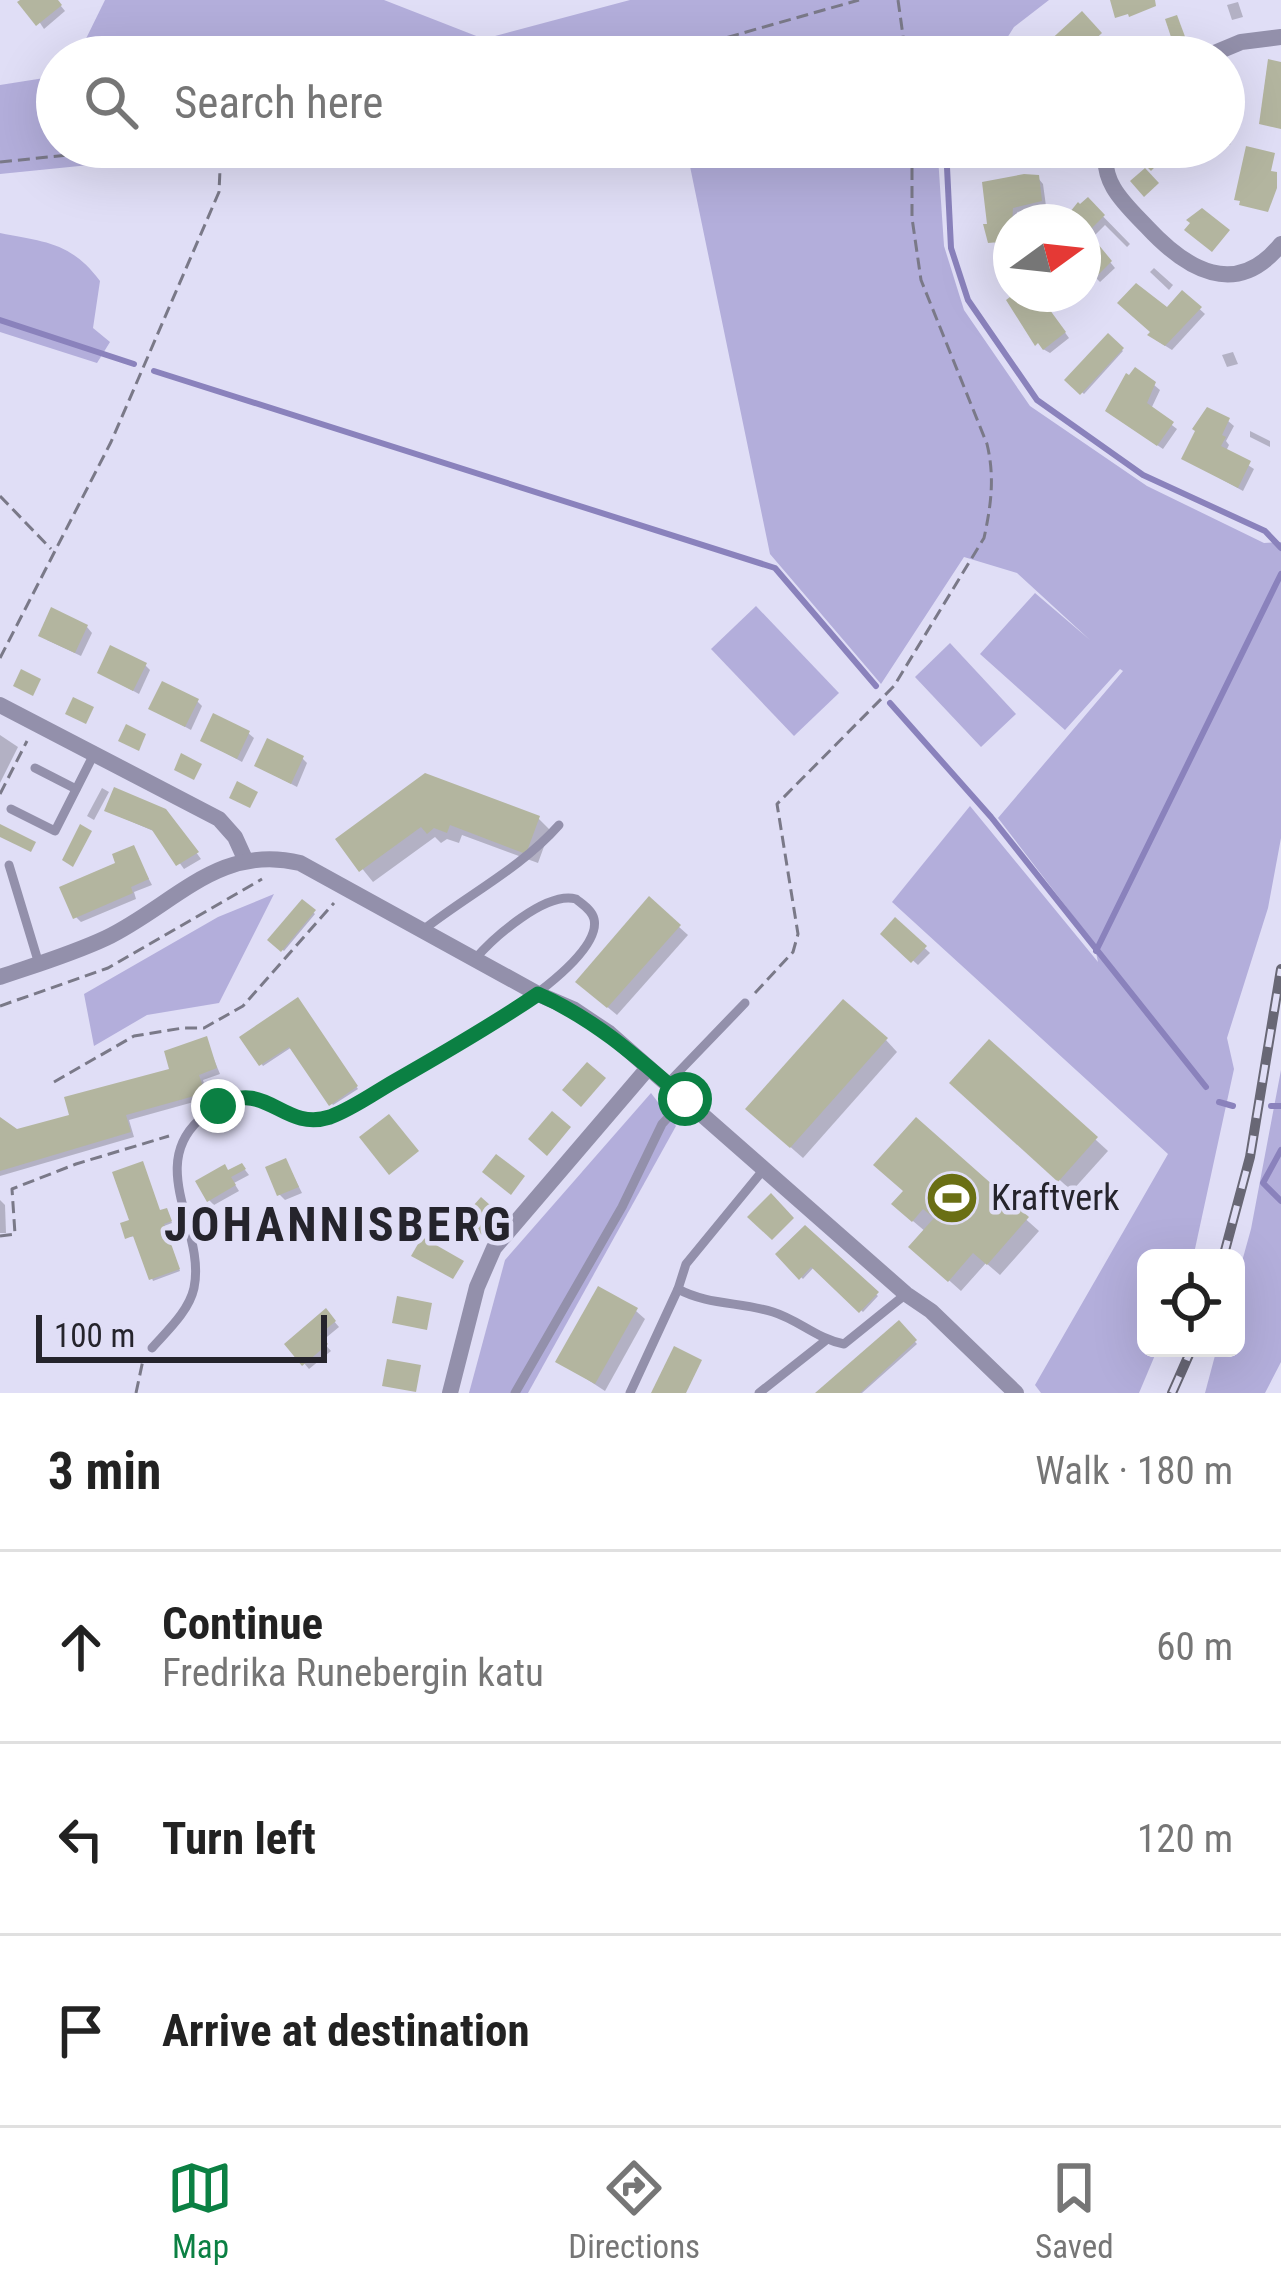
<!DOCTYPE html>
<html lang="en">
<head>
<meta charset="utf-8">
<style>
  body { margin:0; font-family:"Roboto Condensed",sans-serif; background:#f2f2f2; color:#222 }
  .controls { position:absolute; right:36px; bottom:36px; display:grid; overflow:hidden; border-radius:18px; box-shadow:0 12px 48px #0002 }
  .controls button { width:108px; height:108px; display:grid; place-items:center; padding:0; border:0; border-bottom:3px solid #e0e0e0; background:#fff; color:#222; font:60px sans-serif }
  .compass { position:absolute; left:993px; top:204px; width:108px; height:108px; border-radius:50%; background:#fff; box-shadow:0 12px 48px #0002; rotate:75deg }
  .scale { position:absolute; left:36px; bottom:30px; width:291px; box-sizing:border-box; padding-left:12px; border:6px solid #25242c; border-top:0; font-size:33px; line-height:42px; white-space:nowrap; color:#25242c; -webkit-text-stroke:9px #e0def6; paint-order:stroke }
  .stop { position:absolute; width:36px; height:36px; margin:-27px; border:9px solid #0b8043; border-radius:50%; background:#fff }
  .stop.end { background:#0b8043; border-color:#fff; box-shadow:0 3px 12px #0008 }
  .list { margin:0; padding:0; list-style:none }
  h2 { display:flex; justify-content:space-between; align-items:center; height:156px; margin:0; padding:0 48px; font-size:51px }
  h2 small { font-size:39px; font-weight:400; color:#767676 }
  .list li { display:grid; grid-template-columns:78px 1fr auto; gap:36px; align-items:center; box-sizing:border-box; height:192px; padding:0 48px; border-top:3px solid #e0e0e0 }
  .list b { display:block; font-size:45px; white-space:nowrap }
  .list p { margin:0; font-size:39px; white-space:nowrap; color:#767676 }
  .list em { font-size:39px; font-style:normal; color:#767676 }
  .icon { flex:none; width:66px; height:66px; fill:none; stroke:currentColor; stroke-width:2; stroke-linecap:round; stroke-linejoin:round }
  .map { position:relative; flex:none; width:1281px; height:1393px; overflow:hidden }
  .search { position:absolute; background:#fff; box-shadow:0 12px 48px #0002; left:36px; right:36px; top:36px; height:132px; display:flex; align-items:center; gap:30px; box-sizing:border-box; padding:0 42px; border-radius:66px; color:#767676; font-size:45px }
  .sheet { height:732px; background:#fff }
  nav { display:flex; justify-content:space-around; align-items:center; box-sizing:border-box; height:168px; border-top:3px solid #e0e0e0; background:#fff; font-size:33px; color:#767676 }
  nav a { display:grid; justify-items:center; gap:6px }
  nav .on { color:#0b8043 }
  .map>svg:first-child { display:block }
</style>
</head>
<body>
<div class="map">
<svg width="1281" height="1393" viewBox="0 0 1281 1393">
  <rect width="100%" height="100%" fill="#e0def6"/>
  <g fill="#b3aedb">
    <path d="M 105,0 L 384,0 L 484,39 L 630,0 L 1049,0 L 1014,27 L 995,57 L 77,57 Z"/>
    <path d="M 57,76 L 57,147 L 269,147 L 0,174 L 0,85 Z"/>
    <path d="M 686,147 L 944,147 L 938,157 L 944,246 L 964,310 L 1030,406 L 1147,486 L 1264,543 L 1281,542 L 1281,838 L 1268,908 L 1227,1038 L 1234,1069 L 1193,1258 L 1146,1258 L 1146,1348 L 1158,1348 L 1139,1393 L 1041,1393 L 1035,1385 L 1168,1154 L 892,902 L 970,806 L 1098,962 L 1094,943 L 998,818 L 1123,671 L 1120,669 L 1065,730 L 980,654 L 1035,593 L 1090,640 L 1017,573 L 964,557 L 881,684 L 770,554 Z"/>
    <path d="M 0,233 C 45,242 71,242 100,281 L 93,328 L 110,342 L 97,363 L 0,332 Z"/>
    <path d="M 756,606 L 839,693 L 794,736 L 711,649 Z"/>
    <path d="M 950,643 L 1016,714 L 981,747 L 915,677 Z"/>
    <path d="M 274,894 L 219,1003 L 147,1015 L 94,1046 L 84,994 L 218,917 Z"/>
    <path d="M 1281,1070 L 1281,1362 L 1265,1393 L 1205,1393 L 1217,1348 L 1236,1348 L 1236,1283 L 1251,1229 Z"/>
    <path d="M 651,1093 L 676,1126 L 528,1393 L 469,1393 L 505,1260 Z"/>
  </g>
  <g fill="#0003">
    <path d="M 25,0 L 56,0 L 65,11 L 44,29 Z"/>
    <path d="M 1238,2 L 1243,17 L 1232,20 L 1227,5 Z"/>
    <path d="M 1225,126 L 1235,131 L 1230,145 L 1224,143 Z"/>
    <path d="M 1038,178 L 1043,184 L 1046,206 L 1017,212 L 1018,222 L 1011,222 L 1011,245 L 997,247 L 987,227 Z"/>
    <path d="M 1088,201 L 1130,244 L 1127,247 L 1105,225 L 1091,239 L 1115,268 L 1100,282 L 1083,265 L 1083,222 L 1064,222 Z"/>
    <path d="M 1154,268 L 1173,285 L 1169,290 L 1150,272 Z"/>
    <path d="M 1019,294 L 1064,294 L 1050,312 L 1069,338 L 1050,353 L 1043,349 L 1010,301 Z"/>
    <path d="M 1183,294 L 1205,314 L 1172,350 L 1156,340 L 1167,311 Z"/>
    <path d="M 1108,337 L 1123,351 L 1084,394 L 1068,380 Z"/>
    <path d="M 1233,352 L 1238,364 L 1227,367 L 1222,355 Z"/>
    <path d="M 1154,385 L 1160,390 L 1151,409 L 1177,429 L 1163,449 L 1114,416 Z"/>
    <path d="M 1228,421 L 1234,426 L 1226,441 L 1229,445 L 1226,451 L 1254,469 L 1243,491 L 1185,459 Z"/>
    <path d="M 1250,431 L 1270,441 L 1270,447 L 1250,437 Z"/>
    <path d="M 87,627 L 92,633 L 81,656 L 47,640 Z"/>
    <path d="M 145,665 L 150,670 L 139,694 L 100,673 Z"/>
    <path d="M 197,701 L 202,706 L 191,730 L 152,709 Z"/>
    <path d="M 248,733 L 254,738 L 242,762 L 204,741 Z"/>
    <path d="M 0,735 L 18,747 L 0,783 Z"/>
    <path d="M 302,758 L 307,763 L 297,787 L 257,766 Z"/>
    <path d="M 426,777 L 538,818 L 550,830 L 538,863 L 462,835 L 459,843 L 447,839 L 441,843 L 435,837 L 373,882 L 339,840 Z"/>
    <path d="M 102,788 L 109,792 L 94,820 L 87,816 Z"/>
    <path d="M 107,811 L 171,818 L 201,859 L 184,869 L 158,833 Z"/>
    <path d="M 133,849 L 152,885 L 134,892 L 136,899 L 81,922 L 76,917 Z"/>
    <path d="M 650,901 L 688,935 L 617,1015 L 587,990 Z"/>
    <path d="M 302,903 L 315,914 L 284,951 L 271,940 Z"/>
    <path d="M 895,921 L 930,953 L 918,965 L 884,934 Z"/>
    <path d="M 298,1001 L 358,1089 L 333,1105 L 292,1047 L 263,1066 L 243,1038 Z"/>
    <path d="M 206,1040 L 220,1074 L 203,1080 L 208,1098 L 129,1120 L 134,1137 L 0,1176 L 0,1122 L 16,1133 L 72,1117 L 173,1071 Z"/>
    <path d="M 886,1040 L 897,1052 L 803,1158 L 761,1121 Z"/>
    <path d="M 990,1043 L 1108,1151 L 1072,1191 L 965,1095 Z"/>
    <path d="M 916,1121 L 1039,1231 L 1000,1275 L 986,1263 L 961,1291 L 924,1258 L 926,1232 L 907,1216 L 906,1192 Z"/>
    <path d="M 286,1161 L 302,1193 L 285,1200 L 279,1194 Z"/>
    <path d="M 242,1166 L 249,1175 L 234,1183 L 239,1191 L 214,1205 L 209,1200 L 230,1173 Z"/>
    <path d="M 0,1200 L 5,1205 L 6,1233 L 0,1233 Z"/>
    <path d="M 168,1213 L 172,1223 L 164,1226 L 180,1271 L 153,1281 L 136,1236 L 128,1237 L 133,1222 Z"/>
    <path d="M 806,1229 L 878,1296 L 863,1312 L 815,1266 L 803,1279 L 779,1255 Z"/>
    <path d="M 636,1311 L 645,1319 L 605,1391 L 559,1361 Z"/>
    <path d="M 326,1312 L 339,1327 L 322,1341 L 331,1351 L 309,1369 L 288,1344 Z"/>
    <path d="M 899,1324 L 917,1344 L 862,1393 L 819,1393 Z"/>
  </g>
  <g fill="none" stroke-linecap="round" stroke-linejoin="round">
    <g stroke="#8a82bc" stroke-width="6">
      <path d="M 946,147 L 951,248 L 968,300 L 1037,400 L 1143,475 L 1265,531 L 1281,548"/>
      <path d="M 0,320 L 134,364"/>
      <path d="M 154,371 L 775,568 L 876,686"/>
      <path d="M 890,703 L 991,817 L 1206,1087"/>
      <path d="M 1096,951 L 1281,574"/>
      <path d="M 1219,1102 L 1233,1106"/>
      <path d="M 1271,1106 L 1281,1106"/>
      <path d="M 1281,1150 L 1263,1183 L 1281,1201"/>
    </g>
  </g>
  <g fill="#b3b59f">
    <path d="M 20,0 L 58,0 L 62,5 L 36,26 L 17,2 Z"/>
    <path d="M 1110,0 L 1155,0 L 1156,6 L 1129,17 L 1128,14 L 1115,18 Z"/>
    <path d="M 1082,11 L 1102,33 L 1076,57 L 1057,57 L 1046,44 Z"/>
    <path d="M 1177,15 L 1187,42 L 1174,46 L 1165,19 Z"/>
    <path d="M 1268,59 L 1281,62 L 1281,129 L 1259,124 Z"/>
    <path d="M 1246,146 L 1275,153 L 1271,171 L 1277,172 L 1277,188 L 1268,212 L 1239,205 L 1240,201 L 1234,200 Z"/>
    <path d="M 1132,147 L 1174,147 L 1151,171 L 1130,150 Z"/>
    <path d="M 1145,168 L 1159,183 L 1144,197 L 1130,181 Z"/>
    <path d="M 1024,174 L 1039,175 L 1042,201 L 1013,208 L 1011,241 L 988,243 L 983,224 L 987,224 L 982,182 Z"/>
    <path d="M 1088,197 L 1105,215 L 1088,232 L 1112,261 L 1093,280 L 1083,269 L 1083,222 L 1062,222 L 1078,202 L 1080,204 Z"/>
    <path d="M 1202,208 L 1230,230 L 1212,252 L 1184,230 L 1190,223 L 1186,220 Z"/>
    <path d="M 1136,283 L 1167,307 L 1182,290 L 1202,307 L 1165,346 L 1147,335 L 1150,332 L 1117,303 Z"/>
    <path d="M 1014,294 L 1056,294 L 1047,306 L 1066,332 L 1043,350 L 1038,343 L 1035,346 L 1006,300 Z"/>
    <path d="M 1108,333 L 1124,348 L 1080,395 L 1064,380 Z"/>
    <path d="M 1135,367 L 1156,382 L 1147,403 L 1174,422 L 1157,446 L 1105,411 L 1126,373 L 1129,375 Z"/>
    <path d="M 1207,407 L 1230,418 L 1222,435 L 1226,437 L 1221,446 L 1251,461 L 1238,488 L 1181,459 L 1195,431 L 1192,429 Z"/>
    <path d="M 51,607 L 88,625 L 75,653 L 38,636 Z"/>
    <path d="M 110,645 L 147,663 L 133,691 L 97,673 Z"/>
    <path d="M 21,669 L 41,679 L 33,696 L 13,686 Z"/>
    <path d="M 162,681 L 199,699 L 185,727 L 148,709 Z"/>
    <path d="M 73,697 L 94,707 L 86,724 L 65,714 Z"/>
    <path d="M 213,713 L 250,731 L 237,759 L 200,741 Z"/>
    <path d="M 126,724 L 146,734 L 139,751 L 118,741 Z"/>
    <path d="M 267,738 L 304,756 L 291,784 L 254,766 Z"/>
    <path d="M 181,753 L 202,764 L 194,780 L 174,770 Z"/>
    <path d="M 425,773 L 540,816 L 526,854 L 450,825 L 447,833 L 434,828 L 427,834 L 421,827 L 359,872 L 335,839 Z"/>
    <path d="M 237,781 L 258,792 L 250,808 L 229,798 Z"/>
    <path d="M 114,787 L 166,809 L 199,852 L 176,866 L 152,830 L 104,811 Z"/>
    <path d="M 0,824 L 36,842 L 31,852 L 0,837 Z"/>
    <path d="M 80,824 L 92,831 L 73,867 L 62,860 Z"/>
    <path d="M 134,845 L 149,879 L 131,887 L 133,893 L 73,919 L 59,887 L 115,863 L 112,854 Z"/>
    <path d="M 649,896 L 681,925 L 607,1008 L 575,982 Z"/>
    <path d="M 302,899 L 316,910 L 281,952 L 267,940 Z"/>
    <path d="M 895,917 L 927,946 L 911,963 L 880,934 Z"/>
    <path d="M 298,997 L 358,1086 L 329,1106 L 289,1047 L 259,1066 L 239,1037 Z"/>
    <path d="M 843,999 L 888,1038 L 790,1148 L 745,1109 Z"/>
    <path d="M 207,1036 L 217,1068 L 199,1075 L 205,1093 L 126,1115 L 131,1132 L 0,1171 L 0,1117 L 17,1129 L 69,1115 L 64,1097 L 169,1069 L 164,1051 Z"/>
    <path d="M 989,1039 L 1098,1137 L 1058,1182 L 949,1083 Z"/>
    <path d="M 587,1062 L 606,1078 L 581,1107 L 562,1090 Z"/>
    <path d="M 552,1111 L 571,1127 L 547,1156 L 528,1139 Z"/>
    <path d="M 389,1114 L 419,1151 L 389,1175 L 359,1137 Z"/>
    <path d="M 916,1117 L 1029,1217 L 987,1265 L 973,1253 L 948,1282 L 908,1247 L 934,1218 L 923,1209 L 912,1222 L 891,1204 L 903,1191 L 873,1165 Z"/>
    <path d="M 496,1154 L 525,1176 L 511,1195 L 482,1172 Z"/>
    <path d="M 286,1158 L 299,1187 L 277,1196 L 265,1167 Z"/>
    <path d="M 143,1161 L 160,1210 L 167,1208 L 172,1221 L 164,1224 L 180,1269 L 149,1280 L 133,1236 L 125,1239 L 120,1223 L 129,1220 L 112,1172 Z"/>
    <path d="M 242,1163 L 246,1169 L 231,1177 L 236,1185 L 207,1202 L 195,1181 L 225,1164 L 228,1170 Z"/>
    <path d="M 771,1193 L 794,1218 L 772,1240 L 747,1217 Z"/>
    <path d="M 481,1197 L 499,1213 L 475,1242 L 456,1225 Z"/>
    <path d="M 805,1225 L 879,1292 L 859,1313 L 811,1267 L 799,1280 L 775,1254 Z"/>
    <path d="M 422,1237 L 464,1261 L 453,1279 L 411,1256 Z"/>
    <path d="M 598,1286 L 638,1308 L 595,1384 L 555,1362 Z"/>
    <path d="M 397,1296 L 432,1303 L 427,1330 L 392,1323 Z"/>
    <path d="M 326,1308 L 336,1321 L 320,1334 L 328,1344 L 302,1366 L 284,1344 Z"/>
    <path d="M 899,1320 L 917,1340 L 860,1393 L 815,1393 Z"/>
    <path d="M 674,1346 L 702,1360 L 686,1393 L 651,1393 Z"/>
    <path d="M 387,1359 L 421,1365 L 416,1392 L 382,1386 Z"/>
  </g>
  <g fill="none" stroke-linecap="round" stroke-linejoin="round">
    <g stroke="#7a7988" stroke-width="3" stroke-dasharray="12 6" stroke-linecap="butt">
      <path d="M 898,0 L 906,57"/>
      <path d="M 658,57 L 859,0"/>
      <path d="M 1026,147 L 1046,155 L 1088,160"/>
      <path d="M 0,162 L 146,147"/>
      <path d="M 0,496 L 51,549"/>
      <path d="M 0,658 L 111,442 L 219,192 L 221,147"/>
      <path d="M 0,794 L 27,741"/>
      <path d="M 755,993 L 793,952 L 798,934 L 777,804 L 894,686 L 984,538 C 991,506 995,477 987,444 L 921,280 L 912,218 L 912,147"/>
      <path d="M 0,1006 L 108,968 L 262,879"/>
      <path d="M 54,1082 L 134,1036 L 183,1028 L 204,1028 L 243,1006 L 334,903"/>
      <path d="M 0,1236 L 15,1234 L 12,1189 L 76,1164 L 169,1136"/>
      <path d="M 136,1393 L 143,1360"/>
    </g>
    <g stroke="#9390ab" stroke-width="9">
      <path d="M 35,768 L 76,789"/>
      <path d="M 11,809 L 55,831 L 95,752"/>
      <path d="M 9,865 L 39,964"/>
      <path d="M 423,930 C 469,894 521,868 559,825"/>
      <path d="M 667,1084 L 745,1003"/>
      <path d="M 764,1169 L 686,1264 L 678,1289 C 707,1305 742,1302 773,1312 C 799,1320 817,1339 844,1344 L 906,1294"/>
      <path d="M 152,1348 C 167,1331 189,1311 194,1288 C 206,1231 147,1168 199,1120 C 263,1061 277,1141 342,1111 C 386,1086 607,974 594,919 C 592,910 582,904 576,899 C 546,891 494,937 475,959"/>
      <path d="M 515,1393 L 622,1207 L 662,1124 L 685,1099"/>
      <path d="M 630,1393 L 678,1289"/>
      <path d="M 759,1393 L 825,1341"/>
    </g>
    <g stroke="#9390ab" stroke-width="16">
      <path d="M 1205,57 L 1241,42 L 1281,37"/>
      <path d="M 1107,147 C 1099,182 1125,204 1147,227 C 1186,269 1236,300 1281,244"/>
      <path d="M 0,705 L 219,819 L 235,837 L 245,859"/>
      <path d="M 0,977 C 35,965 72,954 106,938 C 174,905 219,843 300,863 L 538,994 L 573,1009 L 609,1033 L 906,1294 L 931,1311 L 1016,1393"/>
      <path d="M 450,1393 L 477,1287 L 494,1248 L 648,1068"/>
    </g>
    <g stroke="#686775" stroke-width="10">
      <g id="rail">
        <path d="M 1223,1258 L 1250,1157 L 1281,969"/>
        <path d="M 1172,1393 L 1192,1348"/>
      </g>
    </g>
    <use href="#rail" stroke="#e0def6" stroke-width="6" stroke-dasharray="18" stroke-linecap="butt"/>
  </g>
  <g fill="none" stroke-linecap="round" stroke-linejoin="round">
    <path stroke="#0b8043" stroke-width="15" d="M 218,1106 C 267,1078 282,1132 330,1117 C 352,1109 374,1093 395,1081 C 444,1053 491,1026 538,994 C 595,1019 638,1058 685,1099"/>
  </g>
  <defs>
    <g id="stadium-disc" transform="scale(2.7)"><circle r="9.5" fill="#6a6f14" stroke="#e0def6"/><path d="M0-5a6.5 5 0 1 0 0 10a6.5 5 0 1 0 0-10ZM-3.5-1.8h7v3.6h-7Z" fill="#fff"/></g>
  </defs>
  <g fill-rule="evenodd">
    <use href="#stadium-disc" x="952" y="1198"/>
  </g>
  <g text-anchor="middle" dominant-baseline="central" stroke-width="9" stroke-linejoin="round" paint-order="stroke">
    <g font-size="36" fill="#25242c" stroke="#e0def6" text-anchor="start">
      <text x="991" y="1198">Kraftverk</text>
    </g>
    <g font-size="48" font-weight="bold" letter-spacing="3" fill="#25242c" stroke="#e0def6">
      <text x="339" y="1224">JOHANNISBERG</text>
    </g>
  </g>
</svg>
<div class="controls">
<button><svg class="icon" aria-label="locate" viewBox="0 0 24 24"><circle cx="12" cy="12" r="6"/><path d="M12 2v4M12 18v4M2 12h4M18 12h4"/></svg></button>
</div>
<svg class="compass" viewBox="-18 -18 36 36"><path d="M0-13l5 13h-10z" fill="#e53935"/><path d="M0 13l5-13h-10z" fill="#767676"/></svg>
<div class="scale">100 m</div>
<div class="stop" style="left:685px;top:1099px"></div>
<div class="stop end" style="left:218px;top:1106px"></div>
<div class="search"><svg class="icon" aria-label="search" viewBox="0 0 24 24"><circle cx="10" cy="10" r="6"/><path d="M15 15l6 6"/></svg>Search here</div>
</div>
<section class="sheet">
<h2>3 min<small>Walk · 180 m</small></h2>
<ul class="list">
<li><svg class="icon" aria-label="ahead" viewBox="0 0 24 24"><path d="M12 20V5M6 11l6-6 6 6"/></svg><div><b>Continue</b><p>Fredrika Runebergin katu</p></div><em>60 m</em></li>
<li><svg class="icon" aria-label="left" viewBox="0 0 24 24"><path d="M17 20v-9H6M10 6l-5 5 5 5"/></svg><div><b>Turn left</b></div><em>120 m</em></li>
<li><svg class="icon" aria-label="arrive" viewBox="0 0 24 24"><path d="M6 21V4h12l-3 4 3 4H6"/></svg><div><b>Arrive at destination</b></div></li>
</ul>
</section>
<nav>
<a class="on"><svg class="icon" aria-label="map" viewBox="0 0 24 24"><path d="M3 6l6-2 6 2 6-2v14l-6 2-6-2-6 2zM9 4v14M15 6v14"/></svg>Map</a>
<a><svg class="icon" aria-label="directions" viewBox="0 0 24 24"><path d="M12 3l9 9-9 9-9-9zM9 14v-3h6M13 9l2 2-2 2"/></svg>Directions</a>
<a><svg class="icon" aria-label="saved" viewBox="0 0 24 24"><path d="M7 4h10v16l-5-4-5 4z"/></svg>Saved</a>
</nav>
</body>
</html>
